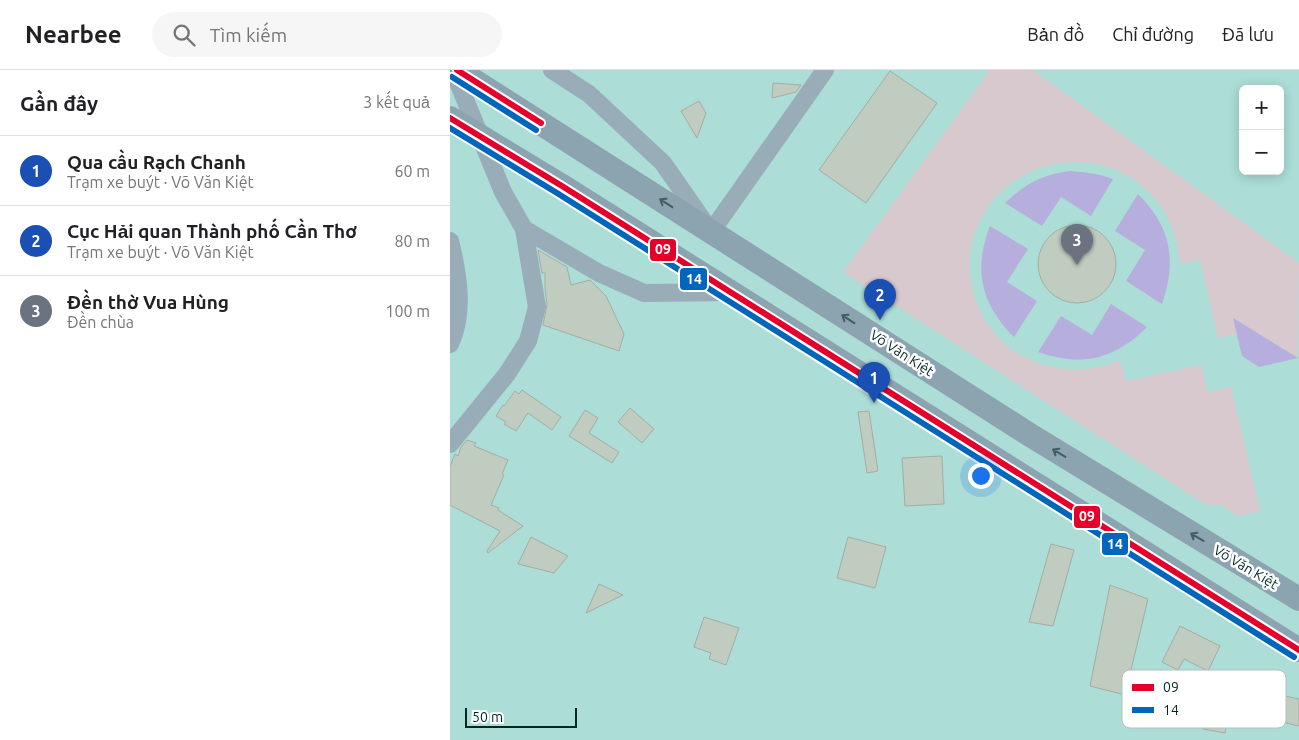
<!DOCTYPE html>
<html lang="vi">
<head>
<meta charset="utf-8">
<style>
  body { margin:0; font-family:Ubuntu,sans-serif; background:#f6f6f6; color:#202124 }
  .controls { position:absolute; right:15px; top:15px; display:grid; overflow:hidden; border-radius:8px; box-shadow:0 2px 12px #0003 }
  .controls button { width:45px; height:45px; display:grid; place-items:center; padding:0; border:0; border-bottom:1px solid #e0e0e0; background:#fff; color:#202124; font:25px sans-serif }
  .scale { position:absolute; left:15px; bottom:12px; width:112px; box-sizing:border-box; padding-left:5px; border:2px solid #002724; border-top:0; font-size:14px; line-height:18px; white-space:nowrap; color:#002724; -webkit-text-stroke:4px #fff; paint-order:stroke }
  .you { position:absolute; left:530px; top:405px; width:18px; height:18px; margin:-12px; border:4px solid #fff; border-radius:50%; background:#1a73e8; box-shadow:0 0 0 8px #1a73e833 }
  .badge { display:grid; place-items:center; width:32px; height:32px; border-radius:50%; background:#d93025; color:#fff; font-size:16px; font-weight:700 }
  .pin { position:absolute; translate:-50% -41px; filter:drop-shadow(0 1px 2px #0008) }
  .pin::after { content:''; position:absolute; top:26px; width:18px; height:15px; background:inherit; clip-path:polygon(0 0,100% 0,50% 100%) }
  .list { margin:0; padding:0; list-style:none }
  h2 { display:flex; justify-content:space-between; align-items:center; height:65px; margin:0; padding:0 20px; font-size:21px }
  h2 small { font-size:16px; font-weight:400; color:#757577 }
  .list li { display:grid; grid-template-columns:32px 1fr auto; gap:15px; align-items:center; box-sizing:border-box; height:70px; padding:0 20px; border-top:1px solid #e0e0e0 }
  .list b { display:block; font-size:19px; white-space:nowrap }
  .list p { margin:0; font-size:16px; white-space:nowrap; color:#757577 }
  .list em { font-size:16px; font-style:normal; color:#757577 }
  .icon { flex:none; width:28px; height:28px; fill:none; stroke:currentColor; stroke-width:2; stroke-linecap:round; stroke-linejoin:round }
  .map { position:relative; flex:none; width:849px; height:670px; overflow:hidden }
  header { display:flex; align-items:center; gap:30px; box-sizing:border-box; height:70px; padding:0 25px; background:#fff; border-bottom:1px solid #e0e0e0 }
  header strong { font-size:24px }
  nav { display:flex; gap:28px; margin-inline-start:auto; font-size:18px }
  .search { width:350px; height:45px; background:#f6f6f6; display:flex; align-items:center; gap:12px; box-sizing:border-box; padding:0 18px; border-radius:28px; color:#757577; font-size:19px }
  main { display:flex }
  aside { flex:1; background:#fff }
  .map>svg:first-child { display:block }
</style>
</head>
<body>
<header>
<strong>Nearbee</strong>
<div class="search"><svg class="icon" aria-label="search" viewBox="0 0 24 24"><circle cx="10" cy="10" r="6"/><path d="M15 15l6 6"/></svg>Tìm kiếm</div>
<nav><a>Bản đồ</a><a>Chỉ đường</a><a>Đã lưu</a></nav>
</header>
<main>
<aside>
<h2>Gần đây<small>3 kết quả</small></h2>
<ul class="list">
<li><span class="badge" style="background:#1a4fb4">1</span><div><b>Qua cầu Rạch Chanh</b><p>Trạm xe buýt · Võ Văn Kiệt</p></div><em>60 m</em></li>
<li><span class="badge" style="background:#1a4fb4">2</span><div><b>Cục Hải quan Thành phố Cần Thơ</b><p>Trạm xe buýt · Võ Văn Kiệt</p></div><em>80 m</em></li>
<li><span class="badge" style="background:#6b7280">3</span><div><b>Đền thờ Vua Hùng</b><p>Đền chùa</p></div><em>100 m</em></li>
</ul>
</aside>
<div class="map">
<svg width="849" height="670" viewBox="0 0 849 670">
  <rect width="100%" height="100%" fill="#acddd7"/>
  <path fill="#d8c9ce" d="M 540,0 L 583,0 L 849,193 L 848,288 L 784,249 L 787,264 L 768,268 L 750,190 L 730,194 C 728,173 723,152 709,134 C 660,67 553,83 525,162 C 519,179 517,199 522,218 C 528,242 541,265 562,280 C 595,302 634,306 670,290 L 676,311 L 751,295 L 758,322 L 781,317 L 810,441 L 789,446 L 771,435 L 756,435 L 393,202 Z"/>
  <g fill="#b6aedc">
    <path d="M 620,101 C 636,102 649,104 663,109 L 641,146 L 611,127 L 592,156 L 555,133 C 576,113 592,105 620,101 Z"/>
    <path d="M 688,124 C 721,157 727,190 712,234 L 676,211 L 695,180 L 665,161 Z"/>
    <path d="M 540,156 L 578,179 L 557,212 L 587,231 L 564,267 C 531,234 523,200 540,156 Z"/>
    <path d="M 661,234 L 697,257 C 664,290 631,297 588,282 L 611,246 L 642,265 Z"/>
    <path d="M 783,248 L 848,288 L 809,297 L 792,286 Z"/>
  </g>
  <g fill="#c0ccbf" stroke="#a2aea2">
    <path d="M 440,1 L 487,33 L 416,133 L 369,100 Z"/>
    <path d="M 323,13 L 351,15 L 346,22 L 322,28 Z"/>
    <path d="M 249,31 L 256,43 L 247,68 L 231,41 Z"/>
    <circle cx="627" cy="194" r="39"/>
    <path d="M 88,180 L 117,197 L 121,215 L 140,210 L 156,226 L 174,264 L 169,281 L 93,255 L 97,235 L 95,218 L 95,203 L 92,203 Z"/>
    <path d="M 72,320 L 111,347 L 102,360 L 78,343 L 66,361 L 54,354 L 56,352 L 46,346 L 53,335 L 54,336 L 65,321 L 69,324 Z"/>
    <path d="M 180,338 L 204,359 L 192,373 L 168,352 Z"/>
    <path d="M 135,340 L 148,348 L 139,363 L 169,382 L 162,393 L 119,366 Z"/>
    <path d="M 419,341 L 428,401 L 417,403 L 408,342 Z"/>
    <path d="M 17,370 L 26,373 L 24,376 L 58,390 L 52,404 L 54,405 L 41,435 L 49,438 L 48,440 L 73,456 L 38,483 L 37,481 L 50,461 L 0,435 L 0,396 L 5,384 L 8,386 L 11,377 Z"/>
    <path d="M 492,386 L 494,434 L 455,436 L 452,388 Z"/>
    <path d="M 81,467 L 118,486 L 104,503 L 68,494 Z"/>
    <path d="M 398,467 L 436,477 L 425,518 L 387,508 Z"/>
    <path d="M 601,474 L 624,480 L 603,556 L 579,552 Z"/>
    <path d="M 149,514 L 173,525 L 136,543 Z"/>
    <path d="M 660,515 L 698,529 L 675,625 L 640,616 Z"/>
    <path d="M 254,547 L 289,558 L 276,595 L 259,589 L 261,583 L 244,577 Z"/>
    <path d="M 730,556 L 770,576 L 758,601 L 734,589 L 728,600 L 712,592 Z"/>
    <path d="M 763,607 L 785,611 L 775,663 L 753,659 Z"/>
    <path d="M 817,622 L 849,629 L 849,656 L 811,647 Z"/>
  </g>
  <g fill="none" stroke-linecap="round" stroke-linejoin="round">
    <g stroke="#99adb8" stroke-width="18">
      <path d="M 102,0 L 139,24 L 213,93 L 261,162 L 375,0"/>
      <path d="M 74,159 L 149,203 L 194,223 L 280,222"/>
      <path d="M 0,171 C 8,203 15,243 0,274"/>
      <path d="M 0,374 L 57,304 L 78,271 L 87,237 L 74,159 L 53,122 L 3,0"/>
    </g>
    <g stroke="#8ca3b0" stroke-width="24">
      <path d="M 7,0 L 580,365 L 849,529"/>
      <path d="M 112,116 L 849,580"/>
    </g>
    <path stroke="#8ca3b0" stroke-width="24" d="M 0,48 L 112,116"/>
    <g stroke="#fff" stroke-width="10">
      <g id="bus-1">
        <path d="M 7,0 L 91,53"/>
        <path d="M 0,48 L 112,116 L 849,580"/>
      </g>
    </g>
    <g stroke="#fff" stroke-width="10">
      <g id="bus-2">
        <path d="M 2,7 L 86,60"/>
        <path d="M 0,58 L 107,123 L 844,587"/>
      </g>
    </g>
    <use href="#bus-1" stroke="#e4002b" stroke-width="6"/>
    <use href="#bus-2" stroke="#0065bd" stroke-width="6"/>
  </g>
  <defs><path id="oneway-shaft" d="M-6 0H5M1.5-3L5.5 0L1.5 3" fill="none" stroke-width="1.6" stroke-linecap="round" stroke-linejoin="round" transform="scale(1.25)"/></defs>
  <g stroke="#3f5f63">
    <use href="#oneway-shaft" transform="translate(216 133) rotate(-147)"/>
    <use href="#oneway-shaft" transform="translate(398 249) rotate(-147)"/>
    <use href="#oneway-shaft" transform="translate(609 383) rotate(-149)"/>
    <use href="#oneway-shaft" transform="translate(747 467) rotate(-149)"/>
  </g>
  <g text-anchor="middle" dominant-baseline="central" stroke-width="5" stroke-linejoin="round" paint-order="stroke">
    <g font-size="14" fill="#002724" stroke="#fff">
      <text transform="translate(452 283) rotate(33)">Võ Văn Kiệt</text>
      <text transform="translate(796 497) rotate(31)">Võ Văn Kiệt</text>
    </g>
  </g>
  <rect x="672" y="600" width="164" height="58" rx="8" fill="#fff" stroke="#b2bebd" stroke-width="1"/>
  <rect x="682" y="614" width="22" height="7" fill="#e4002b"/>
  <rect x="682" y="637" width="22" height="6" fill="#0065bd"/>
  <g font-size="14" fill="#002724">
    <text x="713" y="622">09</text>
    <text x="713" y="645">14</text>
  </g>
  <g stroke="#fff" stroke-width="2">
    <rect x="199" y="168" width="28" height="24" rx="5" fill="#e4002b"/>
    <rect x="229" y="197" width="29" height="24" rx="5" fill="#0065bd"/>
    <rect x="623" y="435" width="28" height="24" rx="5" fill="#e4002b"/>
    <rect x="651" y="462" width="28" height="24" rx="5" fill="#0065bd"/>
  </g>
  <g font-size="14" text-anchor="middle" font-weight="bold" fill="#fff">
    <text x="213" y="184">09</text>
    <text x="244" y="214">14</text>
    <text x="637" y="451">09</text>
    <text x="665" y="479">14</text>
  </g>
</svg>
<div class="controls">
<button>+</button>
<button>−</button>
</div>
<div class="scale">50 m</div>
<div class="you"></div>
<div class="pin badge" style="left:424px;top:333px;background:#1a4fb4">1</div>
<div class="pin badge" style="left:430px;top:250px;background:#1a4fb4">2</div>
<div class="pin badge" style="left:627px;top:195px;background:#6b7280">3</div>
</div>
</main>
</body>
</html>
